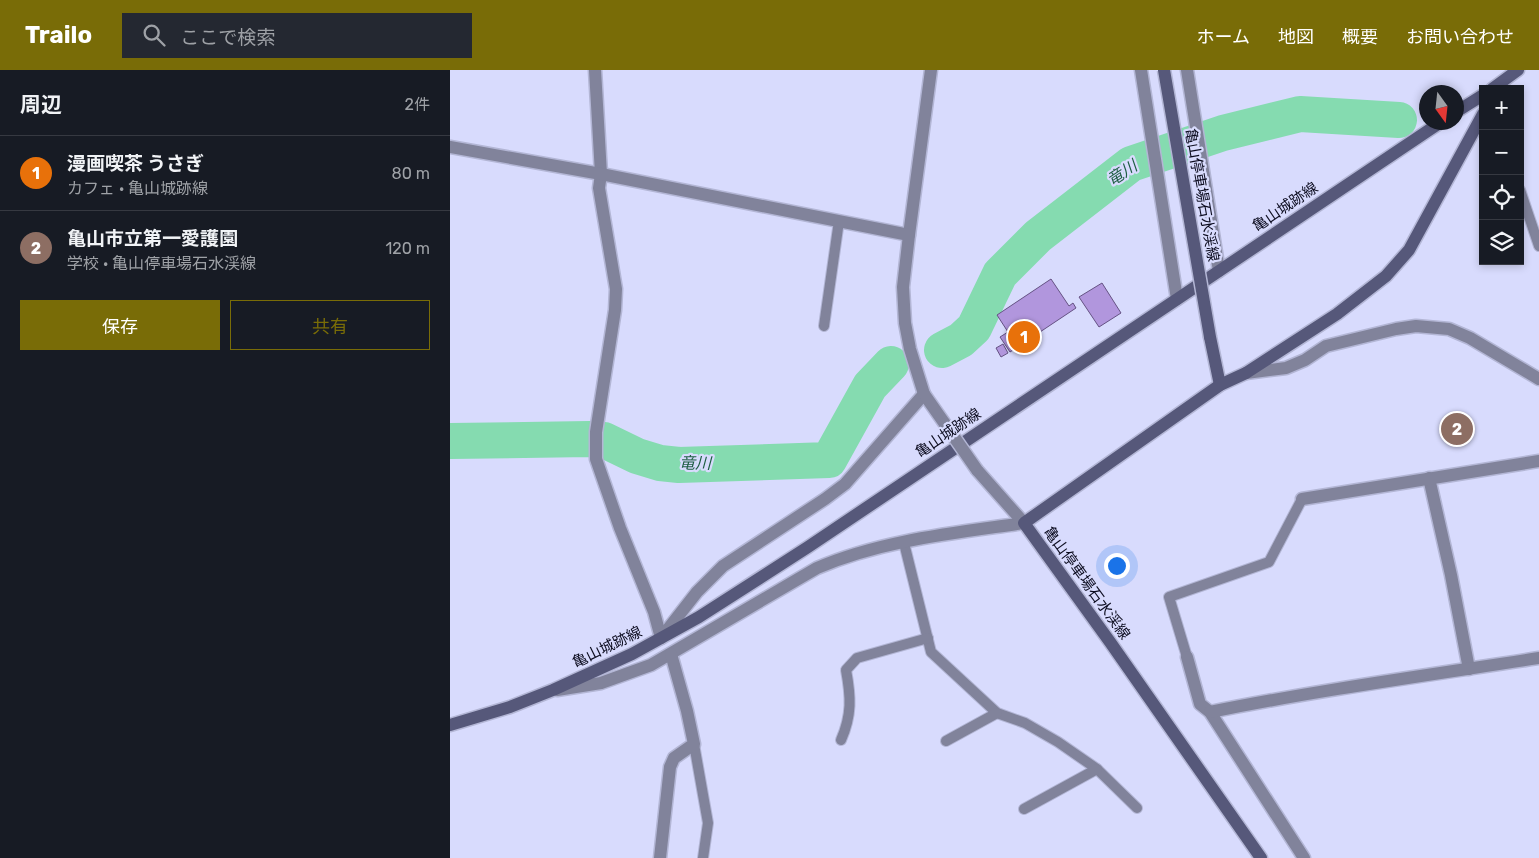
<!DOCTYPE html>
<html lang="ja">
<head>
<meta charset="utf-8">
<style>
  body { margin:0; font-family:Rubik,"Noto Sans JP",sans-serif; background:#242831; color:#f1f3f6 }
  .controls { position:absolute; right:15px; top:15px; display:grid; overflow:hidden; border-radius:0px; box-shadow:0 2px 8px #0003 }
  .controls button { width:45px; height:45px; display:grid; place-items:center; padding:0; border:0; border-bottom:1px solid #363941; background:#171b24; color:#f1f3f6; font:25px sans-serif }
  .compass { position:absolute; left:969px; top:15px; width:45px; height:45px; border-radius:50%; background:#171b24; box-shadow:0 2px 8px #0003; rotate:165deg }
  .you { position:absolute; left:666px; top:495px; width:18px; height:18px; margin:-12px; border:4px solid #fff; border-radius:50%; background:#1a73e8; box-shadow:0 0 0 8px #1a73e833 }
  .badge { display:grid; place-items:center; width:32px; height:32px; border-radius:50%; background:#796c07; color:#fff; font-size:16px; font-weight:700 }
  .pin { position:absolute; translate:-50% -50%; border:2px solid #fff; box-shadow:0 1px 5px #0006 }
  .list { margin:0; padding:0; list-style:none }
  h2 { display:flex; justify-content:space-between; align-items:center; height:65px; margin:0; padding:0 20px; font-size:21px }
  h2 small { font-size:16px; font-weight:400; color:#9ea1a6 }
  .list li { display:grid; grid-template-columns:32px 1fr auto; gap:15px; align-items:center; box-sizing:border-box; height:75px; padding:0 20px; border-top:1px solid #363941 }
  .list b { display:block; font-size:19px; white-space:nowrap }
  .list p { margin:0; font-size:16px; white-space:nowrap; color:#9ea1a6 }
  .list em { font-size:16px; font-style:normal; color:#9ea1a6 }
  .actions { display:flex; gap:10px; padding:15px 20px }
  .actions a { flex:1; padding:11px 0; border:1px solid #796c07; border-radius:0px; text-align:center; font-size:18px; color:#796c07 }
  .actions .main { background:#796c07; color:#fff }
  .icon { flex:none; width:28px; height:28px; fill:none; stroke:currentColor; stroke-width:2; stroke-linecap:round; stroke-linejoin:round }
  .map { position:relative; flex:none; width:1089px; height:788px; overflow:hidden }
  header { display:flex; align-items:center; gap:30px; box-sizing:border-box; height:70px; padding:0 25px; background:#796c07; color:#fff }
  header strong { font-size:24px }
  nav { display:flex; gap:28px; margin-inline-start:auto; font-size:18px }
  .search { width:350px; height:45px; background:#242831; display:flex; align-items:center; gap:12px; box-sizing:border-box; padding:0 18px; border-radius:0px; color:#9ea1a6; font-size:19px }
  main { display:flex }
  aside { flex:1; background:#171b24 }
  .map>svg:first-child { display:block }
</style>
</head>
<body>
<header>
<strong>Trailo</strong>
<div class="search"><svg class="icon" aria-label="search" viewBox="0 0 24 24"><circle cx="10" cy="10" r="6"/><path d="M15 15l6 6"/></svg>ここで検索</div>
<nav><a>ホーム</a><a>地図</a><a>概要</a><a>お問い合わせ</a></nav>
</header>
<main>
<aside>
<h2>周辺<small>2件</small></h2>
<ul class="list">
<li><span class="badge" style="background:#e8710a">1</span><div><b>漫画喫茶 うさぎ</b><p>カフェ · 亀山城跡線</p></div><em>80 m</em></li>
<li><span class="badge" style="background:#8d6e63">2</span><div><b>亀山市立第一愛護園</b><p>学校 · 亀山停車場石水渓線</p></div><em>120 m</em></li>
</ul>
<div class="actions"><a class="main">保存</a><a>共有</a></div>
</aside>
<div class="map">
<svg width="1089" height="788" viewBox="0 0 1089 788">
  <rect width="100%" height="100%" fill="#d8dbfd"/>
  <g fill="none" stroke-linecap="round" stroke-linejoin="round">
    <g stroke="#85dbb0" stroke-width="36">
      <path d="M 492,280 L 511,270 L 524,258 L 550,204 L 588,166 L 681,94 L 773,63 L 850,44 L 949,50"/>
      <path d="M 0,371 L 139,369 L 154,370 L 187,386 L 210,393 L 229,395 L 379,390 L 420,316 L 441,294"/>
    </g>
  </g>
  <g fill="#b196dd" stroke="#655283">
    <path d="M 601,209 L 619,236 L 623,233 L 626,238 L 560,282 L 550,267 L 558,262 L 547,245 Z"/>
    <path d="M 652,213 L 671,243 L 649,257 L 629,227 Z"/>
    <path d="M 553,274 L 558,283 L 551,287 L 546,278 Z"/>
  </g>
  <g fill="none" stroke-linecap="round" stroke-linejoin="round">
    <g stroke="#b3b6d5" stroke-width="12">
      <g id="service">
        <path d="M 1070,120 L 1089,176"/>
        <path d="M 374,256 L 389,151"/>
        <path d="M 454,473 L 481,582 L 547,643 L 575,653 L 608,672 L 647,699 L 687,738"/>
        <path d="M 737,587 L 719,527 L 819,492 L 852,429"/>
        <path d="M 391,670 C 402,645 401,627 396,600 L 407,588 L 478,568"/>
        <path d="M 496,671 L 547,643"/>
        <path d="M 244,674 L 258,753 L 253,788"/>
        <path d="M 574,739 L 647,699"/>
      </g>
    </g>
    <g stroke="#b3b6d5" stroke-width="15">
      <g id="minor">
        <path d="M 145,0 L 151,104 L 149,118 L 166,219 L 165,240 L 146,362 L 146,389 L 170,458 L 204,542 L 211,568"/>
        <path d="M 691,0 L 727,229"/>
        <path d="M 737,0 L 769,201"/>
        <path d="M 459,165 L 481,0"/>
        <path d="M 796,303 L 836,298 L 855,290 L 876,276 L 946,259 L 966,256 L 999,259 L 1020,268 L 1089,309"/>
        <path d="M 979,408 L 1001,505 L 1019,599"/>
        <path d="M 852,429 L 1089,391"/>
        <path d="M 211,568 L 247,522 L 273,496 L 375,429 L 395,414 L 474,324"/>
        <path d="M 737,587 L 750,634 L 760,642 L 854,788"/>
        <path d="M 107,620 L 151,613 L 201,595 L 367,498 C 432,470 505,463 574,453"/>
        <path d="M 760,642 C 869,620 979,605 1089,588"/>
        <path d="M 210,788 L 220,697 L 224,688 L 244,674 L 237,641 L 221,584"/>
      </g>
    </g>
    <g stroke="#b3b6d5" stroke-width="15">
      <g id="tertiary">
        <path d="M 0,77 L 151,104 L 459,165 L 453,217 L 455,253 L 460,279 L 474,324 L 495,354"/>
        <path d="M 527,400 L 574,453"/>
      </g>
    </g>
    <g stroke="#b3b6d5" stroke-width="15">
      <g id="secondary">
        <path d="M 1042,19 L 1068,0"/>
        <path d="M 1006,42 L 1033,25"/>
        <path d="M 760,267 L 770,315"/>
        <path d="M 0,655 L 60,637 L 103,620 L 182,584 L 249,547 L 358,477 L 991,52"/>
        <path d="M 811,788 L 660,572 L 574,453 L 770,315 L 796,303 L 887,244 L 936,206 L 959,180 L 1033,44"/>
      </g>
    </g>
    <use href="#service" stroke="#81839b" stroke-width="10"/>
    <use href="#minor" stroke="#81839b" stroke-width="12"/>
    <use href="#tertiary" stroke="#81839b" stroke-width="12"/>
    <use href="#secondary" stroke="#56587a" stroke-width="12"/>
    <g stroke="#b3b6d5" stroke-width="15" stroke-linecap="butt">
      <path id="tertiary-bridge" d="M 495,354 L 527,400"/>
    </g>
    <g stroke="#b3b6d5" stroke-width="15" stroke-linecap="butt">
      <path id="secondary-bridge" d="M 714,0 L 760,267"/>
    </g>
    <use href="#tertiary-bridge" stroke="#81839b" stroke-width="12"/>
    <use href="#secondary-bridge" stroke="#56587a" stroke-width="12"/>
  </g>
  <g text-anchor="middle" dominant-baseline="central" stroke-width="4.5" stroke-linejoin="round" paint-order="stroke">
    <g font-size="15" fill="#0c0c1f" stroke="#d8dbfd">
      <text transform="translate(752 125) rotate(80)">亀山停車場石水渓線</text>
      <text transform="translate(835 137) rotate(-34)">亀山城跡線</text>
      <text transform="translate(498 363) rotate(-34)">亀山城跡線</text>
      <text transform="translate(637 513) rotate(54)">亀山停車場石水渓線</text>
      <text transform="translate(157 577) rotate(-26)">亀山城跡線</text>
    </g>
    <g font-size="16" font-style="italic" fill="#1d5d42" stroke="#d8dbfd">
      <text transform="translate(672 103) rotate(-33)">竜川</text>
      <text transform="translate(245 393) rotate(1)">竜川</text>
    </g>
  </g>
</svg>
<div class="controls">
<button>+</button>
<button>−</button>
<button><svg class="icon" aria-label="locate" viewBox="0 0 24 24"><circle cx="12" cy="12" r="6"/><path d="M12 2v4M12 18v4M2 12h4M18 12h4"/></svg></button>
<button><svg class="icon" aria-label="layers" viewBox="0 0 24 24"><path d="M12 4l9 5-9 5-9-5zM3 14l9 5 9-5"/></svg></button>
</div>
<svg class="compass" viewBox="-18 -18 36 36"><path d="M0-13l5 13h-10z" fill="#e53935"/><path d="M0 13l5-13h-10z" fill="#9ea1a6"/></svg>
<div class="you"></div>
<div class="pin badge" style="left:574px;top:267px;background:#e8710a">1</div>
<div class="pin badge" style="left:1007px;top:359px;background:#8d6e63">2</div>
</div>
</main>
</body>
</html>
